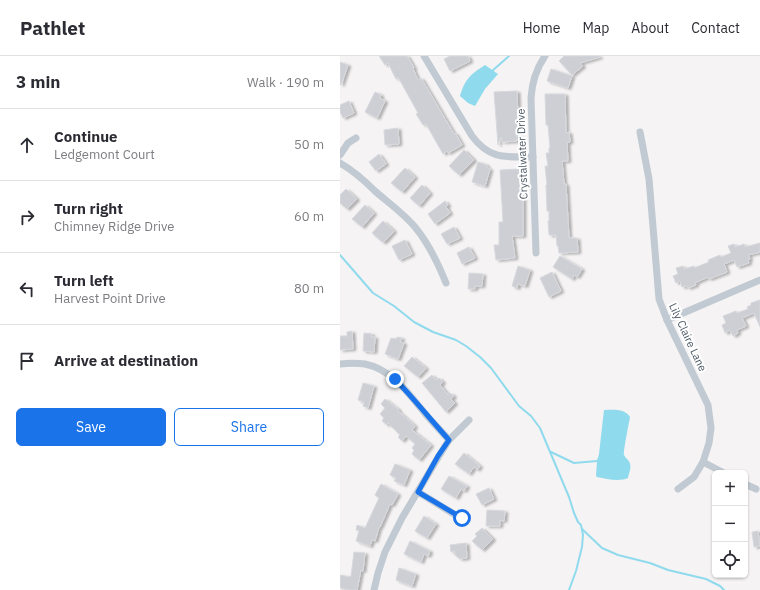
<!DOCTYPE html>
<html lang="en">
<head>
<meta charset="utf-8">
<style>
  body { margin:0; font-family:"IBM Plex Sans",sans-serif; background:#f2f2f3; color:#2b2b33 }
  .controls { position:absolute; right:12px; bottom:12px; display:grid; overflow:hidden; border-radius:6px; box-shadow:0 1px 3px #0004 }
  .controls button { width:36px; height:36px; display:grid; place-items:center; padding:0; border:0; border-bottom:1px solid #e1e1e2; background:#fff; color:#2b2b33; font:20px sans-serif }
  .stop { position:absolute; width:12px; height:12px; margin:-9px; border:3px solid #1a73e8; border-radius:50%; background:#fff }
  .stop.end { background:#1a73e8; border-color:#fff; box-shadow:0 1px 4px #0008 }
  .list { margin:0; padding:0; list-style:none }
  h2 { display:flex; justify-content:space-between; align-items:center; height:52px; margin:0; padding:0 16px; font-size:17px }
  h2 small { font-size:13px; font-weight:400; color:#7c7c81 }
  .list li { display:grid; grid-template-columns:26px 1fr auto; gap:12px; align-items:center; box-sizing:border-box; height:72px; padding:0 16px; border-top:1px solid #e1e1e2 }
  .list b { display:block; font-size:15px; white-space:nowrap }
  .list p { margin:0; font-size:13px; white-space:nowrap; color:#7c7c81 }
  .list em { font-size:13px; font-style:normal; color:#7c7c81 }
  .actions { display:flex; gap:8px; padding:12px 16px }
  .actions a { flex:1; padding:9px 0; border:1px solid #1a73e8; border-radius:6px; text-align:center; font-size:14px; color:#1a73e8 }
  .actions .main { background:#1a73e8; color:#fff }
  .icon { flex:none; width:22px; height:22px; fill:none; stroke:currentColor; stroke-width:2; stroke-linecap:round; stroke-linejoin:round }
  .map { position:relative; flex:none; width:420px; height:534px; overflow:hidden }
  header { display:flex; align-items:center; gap:24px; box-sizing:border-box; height:56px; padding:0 20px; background:#fff; border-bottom:1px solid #e1e1e2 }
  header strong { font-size:19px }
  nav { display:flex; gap:22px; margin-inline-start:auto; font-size:14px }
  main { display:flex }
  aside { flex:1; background:#fff }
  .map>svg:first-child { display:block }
</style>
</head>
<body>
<header>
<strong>Pathlet</strong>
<nav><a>Home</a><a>Map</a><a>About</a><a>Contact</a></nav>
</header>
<main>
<aside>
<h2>3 min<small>Walk · 190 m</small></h2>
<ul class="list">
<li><svg class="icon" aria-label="ahead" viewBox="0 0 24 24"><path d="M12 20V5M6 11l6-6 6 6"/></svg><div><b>Continue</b><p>Ledgemont Court</p></div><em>50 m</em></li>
<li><svg class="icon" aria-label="right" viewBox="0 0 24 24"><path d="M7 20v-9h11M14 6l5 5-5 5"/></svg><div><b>Turn right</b><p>Chimney Ridge Drive</p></div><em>60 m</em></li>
<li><svg class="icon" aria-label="left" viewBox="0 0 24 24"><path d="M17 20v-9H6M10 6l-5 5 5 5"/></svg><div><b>Turn left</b><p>Harvest Point Drive</p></div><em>80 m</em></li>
<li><svg class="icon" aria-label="arrive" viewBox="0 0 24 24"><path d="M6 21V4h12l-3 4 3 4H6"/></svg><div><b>Arrive at destination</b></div></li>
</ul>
<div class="actions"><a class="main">Save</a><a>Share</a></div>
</aside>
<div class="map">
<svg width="420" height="534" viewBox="0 0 420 534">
  <defs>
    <filter id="shadow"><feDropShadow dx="3" dy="1.5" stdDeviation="1" flood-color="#0004"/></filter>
  </defs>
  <rect width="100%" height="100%" fill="#f5f3f3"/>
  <g fill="#90daee">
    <path d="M 145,9 L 158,18 L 145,33 L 135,50 L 128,47 L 120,40 C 125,23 131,18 145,9 Z"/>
    <path d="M 264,354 C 274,354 284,352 290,361 C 289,367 283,396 284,399 C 285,401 287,403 288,404 C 293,410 289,416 288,422 C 279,426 267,423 257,421 L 256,420 L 257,405 L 259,398 Z"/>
  </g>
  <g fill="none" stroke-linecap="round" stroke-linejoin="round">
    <g stroke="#90daee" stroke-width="2">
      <path d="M 152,15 L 169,0"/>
      <path d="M 0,199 L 33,237 L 54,250 L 74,266 L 93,276 L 116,284 L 126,290 L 140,301 L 151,312 L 179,350 L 191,360 L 200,372 L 229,441 L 234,457 L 238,466 L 241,469 L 243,479 L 242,491 L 236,515 L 229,534"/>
      <path d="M 211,396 L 234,407 L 257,405 L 259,403"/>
      <path d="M 242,473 L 262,492 L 278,499 L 310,507 L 328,514 L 366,523 L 380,530 L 384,534"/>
    </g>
  </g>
  <g fill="#cdcfd5" stroke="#d7d9de" filter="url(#shadow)">
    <path d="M 39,0 L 67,0 L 74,12 L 73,13 L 78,24 L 81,22 L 114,78 L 115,77 L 122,89 L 108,97 L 107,95 L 103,98 L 86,68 L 83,69 L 76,58 L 78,57 L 58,21 L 56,23 L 48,7 L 45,9 Z"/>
    <path d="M 110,0 L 128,0 L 130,5 L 110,15 L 104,3 Z"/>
    <path d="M 224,0 L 259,0 L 260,1 L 240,7 L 243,10 L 232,19 L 219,5 Z"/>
    <path d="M 0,6 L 8,9 L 1,29 L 0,28 Z"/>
    <path d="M 211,13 L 232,20 L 228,32 L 207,25 Z"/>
    <path d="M 177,35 L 178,62 L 177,62 L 178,80 L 176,80 L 177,85 L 162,86 L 162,82 L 160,82 L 158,89 L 154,36 Z"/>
    <path d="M 35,36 L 41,39 L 40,42 L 45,45 L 37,62 L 25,56 Z"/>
    <path d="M 205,38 L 225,38 L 226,77 L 229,76 L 230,86 L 227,87 L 228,105 L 222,105 L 224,128 L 226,128 L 229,182 L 237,182 L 238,196 L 219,197 L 218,190 L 217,190 L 216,179 L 209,179 L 208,165 L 209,165 L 209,155 L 207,155 L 206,129 L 207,129 L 205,110 L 208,110 L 206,97 L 209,97 L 209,92 L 210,92 L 208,69 L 206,69 Z"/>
    <path d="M 9,45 L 14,57 L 3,62 L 0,56 L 0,49 Z"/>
    <path d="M 58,72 L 59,88 L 45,89 L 44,74 Z"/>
    <path d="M 124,94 L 134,104 L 119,119 L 109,110 Z"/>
    <path d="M 39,98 L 46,108 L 36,115 L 29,106 Z"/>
    <path d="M 138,106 L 147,109 L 146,111 L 150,113 L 145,130 L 132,126 Z"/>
    <path d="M 65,112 L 75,121 L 62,136 L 51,127 Z"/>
    <path d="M 180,113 L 181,126 L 180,126 L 181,137 L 182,137 L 183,144 L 183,180 L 172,180 L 175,202 L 156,204 L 154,189 L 159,189 L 159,166 L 163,166 L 160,114 Z"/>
    <path d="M 82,129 L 90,137 L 79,150 L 70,142 Z"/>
    <path d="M 6,133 L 17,143 L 7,153 L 0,147 L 0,139 Z"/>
    <path d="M 105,145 L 108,149 L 106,151 L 110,157 L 95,168 L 88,158 Z"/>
    <path d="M 25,149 L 34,157 L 22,171 L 12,163 Z"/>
    <path d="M 43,165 L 54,175 L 44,186 L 42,186 L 32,177 Z"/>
    <path d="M 114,171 L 120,182 L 107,188 L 101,178 Z"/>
    <path d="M 65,184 L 72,198 L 59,204 L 52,190 Z"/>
    <path d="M 420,187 L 420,196 L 408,199 L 410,203 L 408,204 L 409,207 L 397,211 L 394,204 L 384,208 L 387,216 L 369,223 L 368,221 L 359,225 L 355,227 L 356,229 L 348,232 L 347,230 L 342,231 L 340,225 L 336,227 L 333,220 L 338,218 L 336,212 L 343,210 L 344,213 L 354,210 L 354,212 L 369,206 L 368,204 L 380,199 L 381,201 L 391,197 L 388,190 L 394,188 L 395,191 L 404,188 L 405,191 Z"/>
    <path d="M 129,191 L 135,202 L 122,208 L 117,197 Z"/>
    <path d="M 220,200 L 242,213 L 237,221 L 234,219 L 232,223 L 213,211 Z"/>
    <path d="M 178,210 L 190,214 L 185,230 L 178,228 L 177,232 L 172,230 Z"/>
    <path d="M 212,216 L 221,235 L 209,241 L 200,222 Z"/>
    <path d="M 129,217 L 143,218 L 142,230 L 135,230 L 135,233 L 128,233 Z"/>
    <path d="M 420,244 L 420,271 L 414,257 L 402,262 L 406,270 L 397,274 L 398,277 L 393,280 L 390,274 L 385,277 L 382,269 L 386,267 L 383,260 L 396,255 L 397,257 L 408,253 L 407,251 L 411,249 L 411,247 Z"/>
    <path d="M 12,275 L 13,293 L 0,294 L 0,280 L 7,280 L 7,276 Z"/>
    <path d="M 24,277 L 32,278 L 31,281 L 35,281 L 34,296 L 23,295 Z"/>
    <path d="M 57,281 L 62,282 L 60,286 L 64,287 L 58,303 L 45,298 L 51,282 L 56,283 Z"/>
    <path d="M 72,301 L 86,312 L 78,321 L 64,310 Z"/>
    <path d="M 92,319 L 96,324 L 99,322 L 103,326 L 100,329 L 108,339 L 110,337 L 114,340 L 111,343 L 115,347 L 106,356 L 82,327 Z"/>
    <path d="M 23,327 L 34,330 L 28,352 L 23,350 L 24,346 L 18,344 Z"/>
    <path d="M 45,343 L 59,354 L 58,355 L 75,370 L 72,374 L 91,389 L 79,404 L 72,398 L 74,394 L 72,392 L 75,388 L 66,380 L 62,385 L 58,381 L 60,379 L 48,367 L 47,369 L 42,365 L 44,362 L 40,358 L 45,352 L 41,348 Z"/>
    <path d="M 124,397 L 140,410 L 137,414 L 134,411 L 129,418 L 115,408 Z"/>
    <path d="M 55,408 L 70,414 L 64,429 L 54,425 L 56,422 L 50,419 Z"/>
    <path d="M 109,420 L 127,430 L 124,435 L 121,433 L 116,442 L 101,433 Z"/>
    <path d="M 41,428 L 58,438 L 52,449 L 50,448 L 40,471 L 39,471 L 35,485 L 32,484 L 30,490 L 16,485 L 19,475 L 16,474 L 17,469 L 25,472 L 39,442 L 35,439 Z"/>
    <path d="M 149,432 L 154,443 L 142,449 L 136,438 Z"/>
    <path d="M 147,454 L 165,455 L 164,465 L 160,464 L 160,470 L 146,470 Z"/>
    <path d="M 84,460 L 96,468 L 87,482 L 75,475 Z"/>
    <path d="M 142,472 L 153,483 L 142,494 L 132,485 L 137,480 L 135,478 Z"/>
    <path d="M 418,475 L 420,490 L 414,491 L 412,476 Z"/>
    <path d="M 70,485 L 90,495 L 88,500 L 84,498 L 81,506 L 64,498 Z"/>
    <path d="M 126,487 L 127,502 L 120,503 L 115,499 L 115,495 L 111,496 L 110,489 Z"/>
    <path d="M 14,496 L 25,497 L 23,515 L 21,514 L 17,534 L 10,534 L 0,532 L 0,519 L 10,521 L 10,520 L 11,520 Z"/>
    <path d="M 59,512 L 76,518 L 72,530 L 56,524 Z"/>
  </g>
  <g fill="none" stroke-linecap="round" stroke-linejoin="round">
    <g stroke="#c1cad2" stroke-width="7">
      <path d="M 84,0 L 132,80 C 150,104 166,101 193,101"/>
      <path d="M 300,76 L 309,123 L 319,243 L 327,264 L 368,349 L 371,372 L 369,387 L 363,406 L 354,421 L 338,433"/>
      <path d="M 0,99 L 8,87 L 16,82"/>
      <path d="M 0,107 C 14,115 25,125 36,136 C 49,147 64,158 75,171 C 89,188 98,207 106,227"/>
      <path d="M 196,197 L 191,42 C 192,26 196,13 205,0"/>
      <path d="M 327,264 L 420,224"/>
      <path d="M 0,308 C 8,307 17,307 25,308 C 54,314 70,340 88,361 C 95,369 102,376 109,384"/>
      <path d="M 363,406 L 384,417"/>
      <path d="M 405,428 L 416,433"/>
      <path d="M 78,436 L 122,463"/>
      <path d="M 34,534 L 38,517 L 45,496 L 62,462 L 99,400 L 109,384 L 129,364"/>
    </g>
  </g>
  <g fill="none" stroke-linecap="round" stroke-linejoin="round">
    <path stroke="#1a73e8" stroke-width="5" d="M 55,323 C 74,343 91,364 109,384 L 98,400 L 78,436 L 122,462"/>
  </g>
  <g text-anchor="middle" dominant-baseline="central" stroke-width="4" stroke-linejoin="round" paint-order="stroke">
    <g font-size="11" fill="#4a5661" stroke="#fff">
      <text transform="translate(182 98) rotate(-92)">Crystalwater Drive</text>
      <text transform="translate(348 281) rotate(65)">Lily Claire Lane</text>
    </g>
  </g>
</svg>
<div class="controls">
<button>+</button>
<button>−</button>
<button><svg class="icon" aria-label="locate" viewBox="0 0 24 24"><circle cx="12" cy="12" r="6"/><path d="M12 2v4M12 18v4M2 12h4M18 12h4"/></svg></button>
</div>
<div class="stop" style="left:122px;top:462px"></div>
<div class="stop end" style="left:55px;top:323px"></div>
</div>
</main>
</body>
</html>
